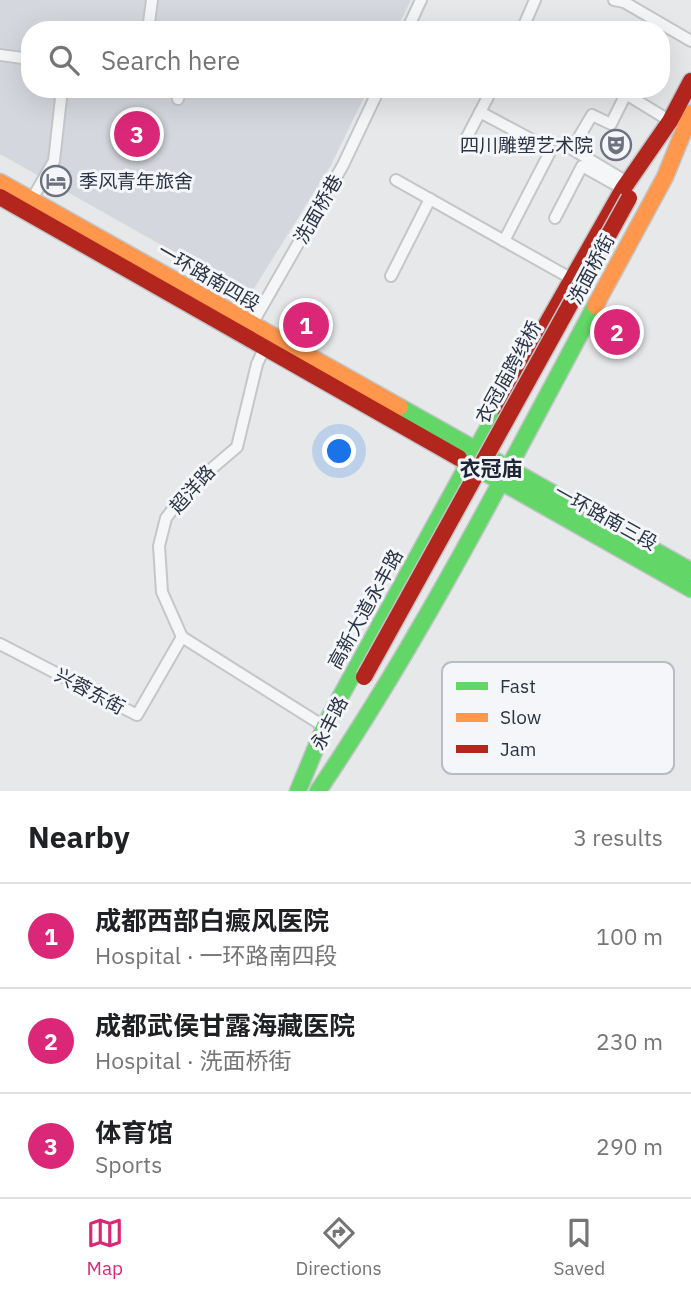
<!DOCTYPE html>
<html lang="en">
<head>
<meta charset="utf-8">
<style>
  body { margin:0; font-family:"IBM Plex Sans","Noto Sans SC",sans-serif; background:#f6f6f6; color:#202124 }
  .you { position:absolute; left:340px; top:452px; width:24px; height:24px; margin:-18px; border:5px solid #fff; border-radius:50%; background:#1a73e8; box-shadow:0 0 0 10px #1a73e833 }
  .badge { display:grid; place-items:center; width:46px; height:46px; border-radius:50%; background:#db2777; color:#fff; font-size:23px; font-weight:700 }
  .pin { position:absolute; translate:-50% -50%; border:4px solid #fff; box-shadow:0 2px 7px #0006 }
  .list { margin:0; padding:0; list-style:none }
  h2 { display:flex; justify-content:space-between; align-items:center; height:91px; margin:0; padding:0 28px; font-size:30px }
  h2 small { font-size:23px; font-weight:400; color:#757577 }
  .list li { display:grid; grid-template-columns:46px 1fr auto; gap:21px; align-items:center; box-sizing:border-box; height:105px; padding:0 28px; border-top:2px solid #e0e0e0 }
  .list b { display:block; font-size:26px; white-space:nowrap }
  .list p { margin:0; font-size:23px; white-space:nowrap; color:#757577 }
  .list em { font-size:23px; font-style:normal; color:#757577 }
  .icon { flex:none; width:38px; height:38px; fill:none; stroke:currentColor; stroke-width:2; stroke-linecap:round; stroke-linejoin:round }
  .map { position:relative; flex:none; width:691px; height:791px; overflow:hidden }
  .search { position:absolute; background:#fff; box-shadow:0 7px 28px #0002; left:21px; right:21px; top:21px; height:77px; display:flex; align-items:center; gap:18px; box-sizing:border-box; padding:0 24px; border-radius:28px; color:#757577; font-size:26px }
  .sheet { height:406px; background:#fff }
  nav { display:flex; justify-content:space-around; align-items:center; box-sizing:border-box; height:98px; border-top:2px solid #e0e0e0; background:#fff; font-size:19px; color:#757577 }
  nav a { display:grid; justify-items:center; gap:4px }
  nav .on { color:#db2777 }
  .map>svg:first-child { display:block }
</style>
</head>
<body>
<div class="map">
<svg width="691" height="791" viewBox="0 0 691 791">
  <rect width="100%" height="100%" fill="#e6e8ea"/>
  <path fill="#d4d7dd" d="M 0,0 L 411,0 L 396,30 L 30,30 L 30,89 L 368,89 L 331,165 L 250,295 L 0,154 Z"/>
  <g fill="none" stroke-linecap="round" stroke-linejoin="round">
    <g stroke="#c4c6c8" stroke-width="14">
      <g id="street">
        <path d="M 614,0 L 624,2 L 691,41"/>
        <path d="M 148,30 L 152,0"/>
        <path d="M 407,30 L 421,0"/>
        <path d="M 522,30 L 535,0"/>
        <path d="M 0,55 L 30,59"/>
        <path d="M 178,99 L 180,89"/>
        <path d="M 480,112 L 551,150 L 504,241"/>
        <path d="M 466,139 L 492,89"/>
        <path d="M 396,180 L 572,279"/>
        <path d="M 627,182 L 572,149 L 592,115 L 611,124 L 626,94 L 670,121"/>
        <path d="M 32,199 L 54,161 L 62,89"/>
        <path d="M 555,218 L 582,166 L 623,189"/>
        <path d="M 391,276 L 430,199"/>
        <path d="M 251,326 L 343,165 L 379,89"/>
        <path d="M 264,349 L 257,364 L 237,447 L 190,487 L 166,518 L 159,546 L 162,592 L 182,637 L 325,727"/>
        <path d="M 0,644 L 137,715 L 182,637"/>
      </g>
    </g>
    <g stroke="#c2c5c8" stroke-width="19">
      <g id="fast">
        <path d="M 400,407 L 691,571"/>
        <path d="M 459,458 L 691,589"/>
        <path d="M 298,791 L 326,723 L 500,406"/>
        <path d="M 318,791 C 422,637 507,470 595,306"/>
      </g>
    </g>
    <g stroke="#c2c5c8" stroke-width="19">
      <g id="slow">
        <path d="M 0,182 L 400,407"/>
        <path d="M 595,306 L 665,177 L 691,113"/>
      </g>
    </g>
    <g stroke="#c2c5c8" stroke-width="19">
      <g id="jam">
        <path d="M 0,197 L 459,458"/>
        <path d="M 500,406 L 623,189 L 670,121 L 691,81"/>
      </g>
    </g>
    <use href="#street" stroke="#f5f6f7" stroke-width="10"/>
    <use href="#fast" stroke="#63d668" stroke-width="16"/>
    <use href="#slow" stroke="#ff974d" stroke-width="16"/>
    <use href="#jam" stroke="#b3261e" stroke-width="16"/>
    <g stroke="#c2c5c8" stroke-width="19" stroke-linecap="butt">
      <path id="jam-bridge" d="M 364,677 L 629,198"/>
    </g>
    <use href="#jam-bridge" stroke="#b3261e" stroke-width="16"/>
  </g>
  <defs>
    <g id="theatre-ring" transform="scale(1.575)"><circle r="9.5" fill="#f4f6f9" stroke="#6c737f" stroke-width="1.5"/><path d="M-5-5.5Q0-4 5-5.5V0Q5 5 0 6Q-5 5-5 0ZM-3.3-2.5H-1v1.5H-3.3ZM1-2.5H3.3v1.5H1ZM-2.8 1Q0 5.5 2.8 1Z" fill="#6c737f"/></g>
    <g id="hotel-ring" transform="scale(1.575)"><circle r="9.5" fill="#f4f6f9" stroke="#6c737f" stroke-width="1.5"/><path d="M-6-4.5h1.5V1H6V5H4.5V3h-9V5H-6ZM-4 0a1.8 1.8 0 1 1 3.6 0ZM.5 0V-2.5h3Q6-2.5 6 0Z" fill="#6c737f"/></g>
  </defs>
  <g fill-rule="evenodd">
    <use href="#theatre-ring" x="616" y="145"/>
    <use href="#hotel-ring" x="56" y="181"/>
  </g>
  <g text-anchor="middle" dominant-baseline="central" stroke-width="6" stroke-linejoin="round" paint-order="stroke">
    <g font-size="19" fill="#2b3445" stroke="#f4f6f9" text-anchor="end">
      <text x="593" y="145">四川雕塑艺术院</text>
      <text x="79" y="181" text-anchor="start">季风青年旅舍</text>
    </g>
    <g font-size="19" fill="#2b3445" stroke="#f4f6f9">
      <text transform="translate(318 209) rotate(-60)">洗面桥巷</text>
      <text transform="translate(591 269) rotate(-62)">洗面桥街</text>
      <text transform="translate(209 277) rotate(30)">一环路南四段</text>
      <text transform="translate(508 372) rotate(-61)">衣冠庙跨线桥</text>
      <text transform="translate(192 489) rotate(-48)">超洋路</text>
      <text transform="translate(606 517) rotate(29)">一环路南三段</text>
      <text transform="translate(365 609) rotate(-61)">高新大道永丰路</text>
      <text transform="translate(90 691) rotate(28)">兴蓉东街</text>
      <text transform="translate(329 723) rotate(-63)">永丰路</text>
    </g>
    <g font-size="21" font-weight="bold" fill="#1d2536" stroke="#f4f6f9">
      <text x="491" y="468">衣冠庙</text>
    </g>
  </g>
  <rect x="442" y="662" width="232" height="112" rx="10" fill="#f4f6f9" stroke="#b8bcc3" stroke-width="2"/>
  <rect x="456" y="682" width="32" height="8" fill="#63d668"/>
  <rect x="456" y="713" width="32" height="9" fill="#ff974d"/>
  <rect x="456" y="745" width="32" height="8" fill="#b3261e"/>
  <g font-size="19" fill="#2b3445">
    <text x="500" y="693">Fast</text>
    <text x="500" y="724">Slow</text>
    <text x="500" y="756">Jam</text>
  </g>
</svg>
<div class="you"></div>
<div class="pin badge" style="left:306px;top:325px">1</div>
<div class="pin badge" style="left:617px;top:332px">2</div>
<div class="pin badge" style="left:137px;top:134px">3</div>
<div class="search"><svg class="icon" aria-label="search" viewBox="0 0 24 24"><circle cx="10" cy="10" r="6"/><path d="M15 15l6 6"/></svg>Search here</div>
</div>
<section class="sheet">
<h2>Nearby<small>3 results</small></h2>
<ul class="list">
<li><span class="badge">1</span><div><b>成都西部白癜风医院</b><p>Hospital · 一环路南四段</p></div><em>100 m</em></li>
<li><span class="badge">2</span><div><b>成都武侯甘露海藏医院</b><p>Hospital · 洗面桥街</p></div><em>230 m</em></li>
<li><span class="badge">3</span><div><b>体育馆</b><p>Sports</p></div><em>290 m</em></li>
</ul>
</section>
<nav>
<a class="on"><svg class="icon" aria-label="map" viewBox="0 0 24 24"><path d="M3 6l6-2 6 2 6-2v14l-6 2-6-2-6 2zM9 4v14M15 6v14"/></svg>Map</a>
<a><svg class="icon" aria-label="directions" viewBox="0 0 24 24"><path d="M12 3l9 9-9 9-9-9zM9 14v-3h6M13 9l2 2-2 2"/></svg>Directions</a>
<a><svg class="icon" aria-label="saved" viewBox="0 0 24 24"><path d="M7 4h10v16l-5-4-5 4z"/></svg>Saved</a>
</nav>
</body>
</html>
